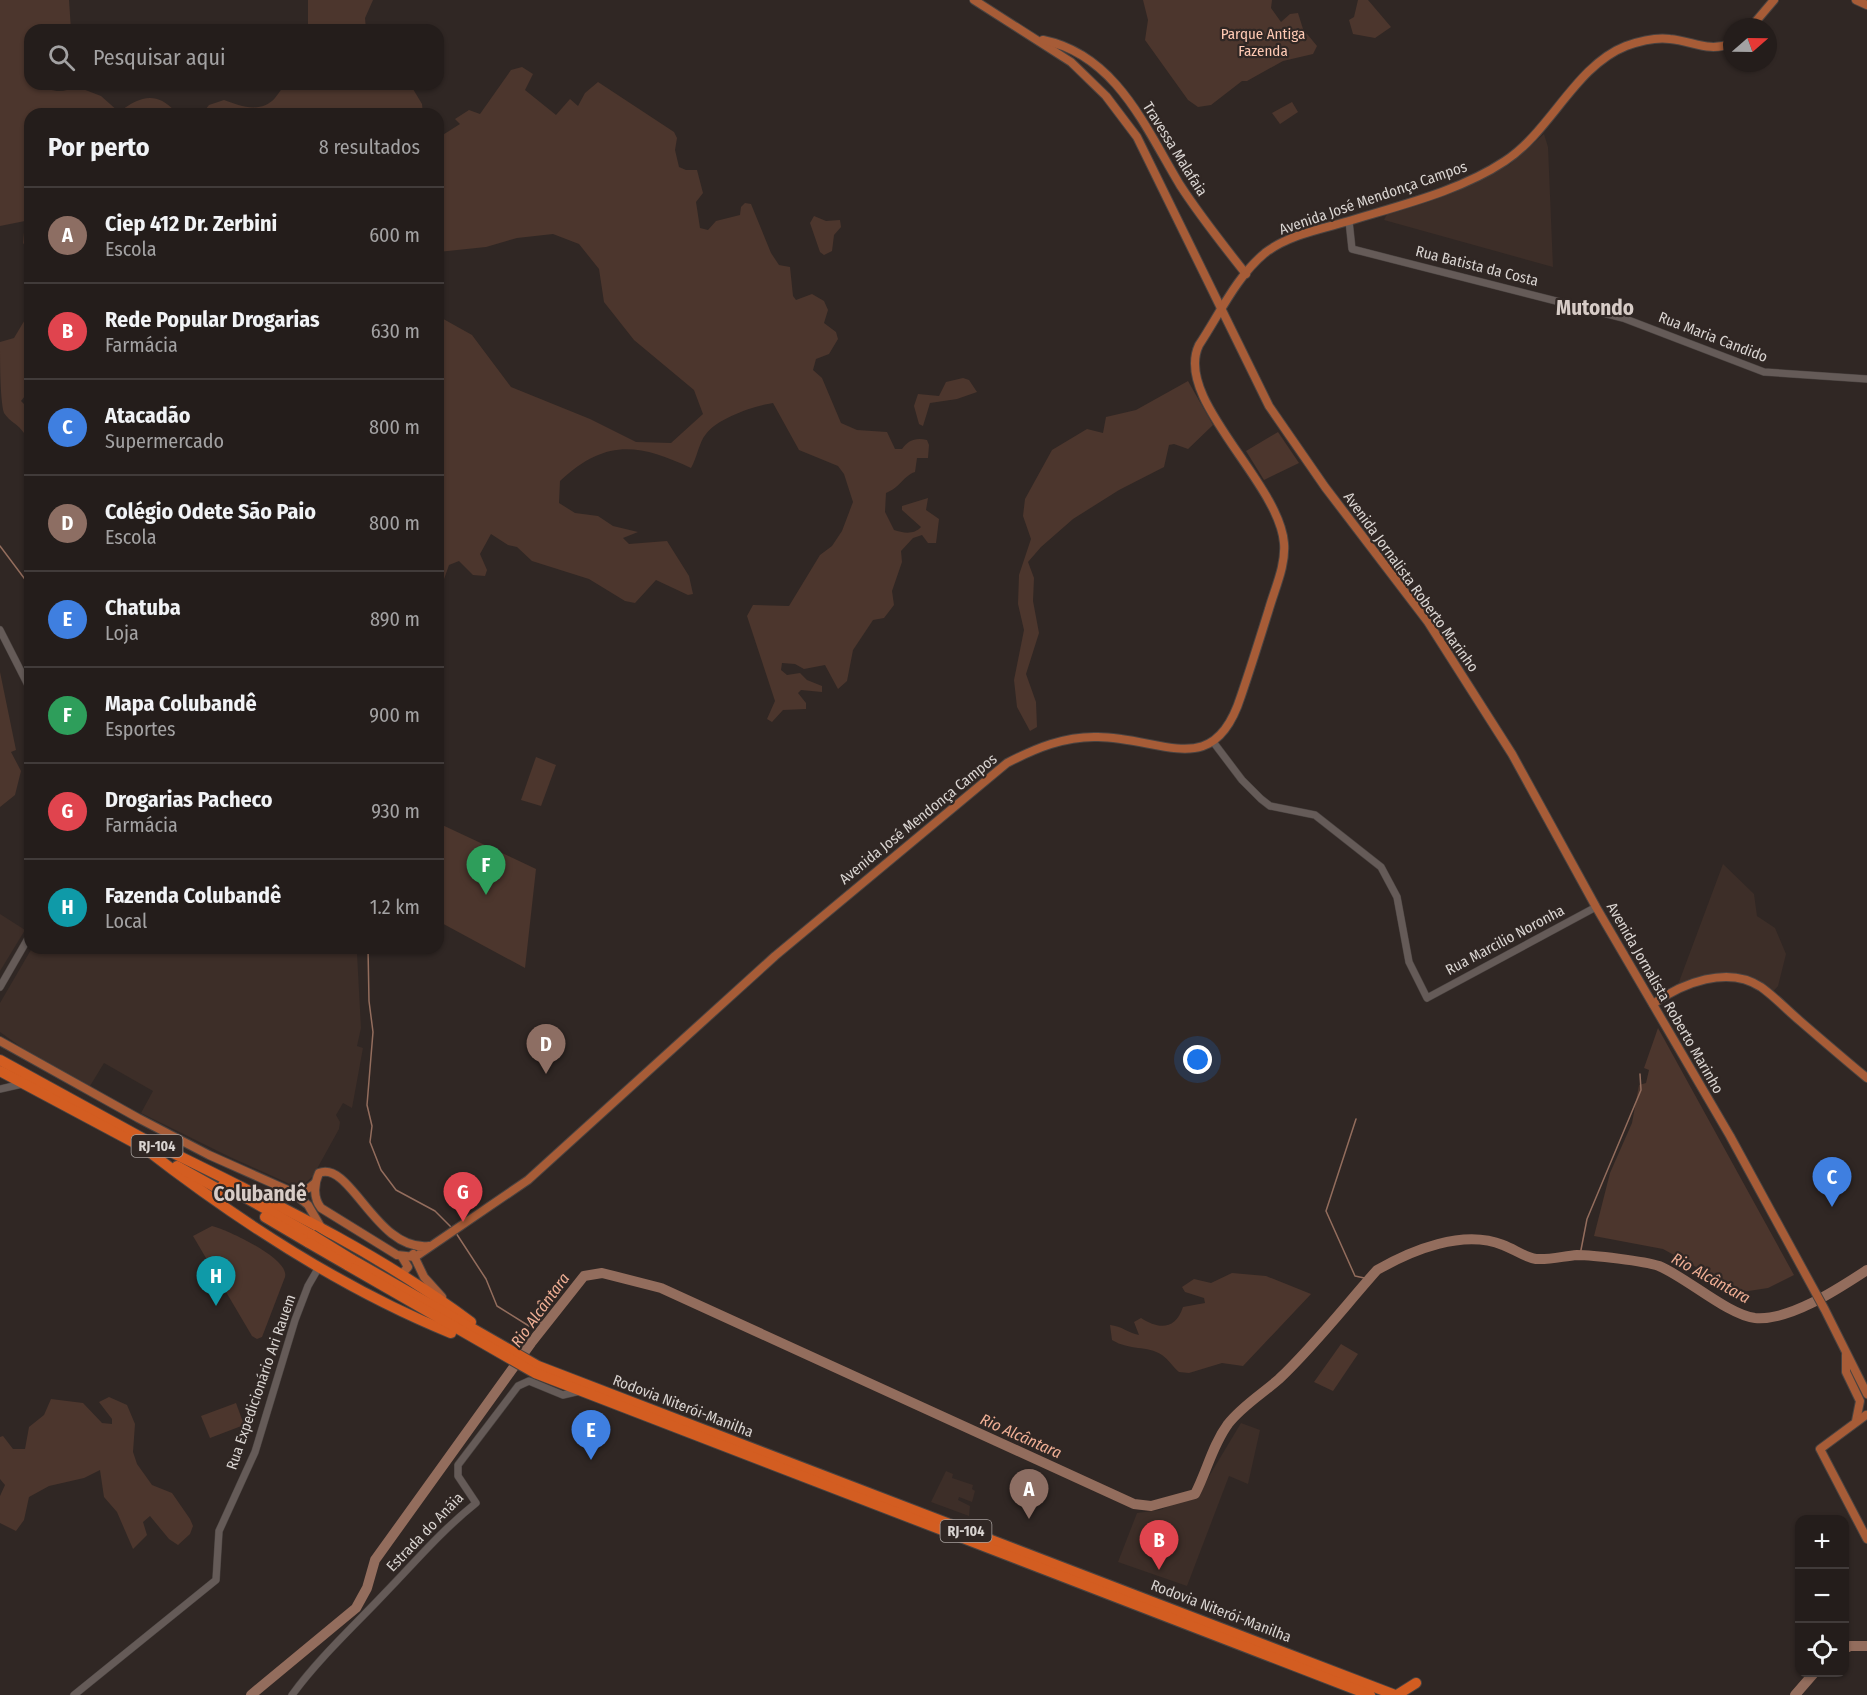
<!DOCTYPE html>
<html lang="pt">
<head>
<meta charset="utf-8">
<style>
  body { margin:0; font-family:"Fira Sans Condensed",sans-serif; background:#302a28; color:#f1f3f6 }
  .controls { position:absolute; right:18px; bottom:18px; display:grid; overflow:hidden; border-radius:12px; box-shadow:0 2px 4px #0004 }
  .controls button { width:54px; height:54px; display:grid; place-items:center; padding:0; border:0; border-bottom:2px solid #413b3a; background:#241d1b; color:#f1f3f6; font:30px sans-serif }
  .compass { position:absolute; left:1723px; top:18px; width:54px; height:54px; border-radius:50%; background:#241d1b; box-shadow:0 2px 4px #0004; rotate:70deg }
  .you { position:absolute; left:1198px; top:1060px; width:21px; height:21px; margin:-15px; border:4px solid #fff; border-radius:50%; background:#1a73e8; box-shadow:0 0 0 9px #1a73e833 }
  .badge { display:grid; place-items:center; width:39px; height:39px; border-radius:50%; background:#0f766e; color:#fff; font-size:20px; font-weight:700 }
  .pin { position:absolute; translate:-50% -50px; filter:drop-shadow(0 2px 3px #0008) }
  .pin::after { content:''; position:absolute; top:32px; width:21px; height:18px; background:inherit; clip-path:polygon(0 0,100% 0,50% 100%) }
  .list { margin:0; padding:0; list-style:none }
  h2 { display:flex; justify-content:space-between; align-items:center; height:78px; margin:0; padding:0 24px; font-size:26px }
  h2 small { font-size:20px; font-weight:400; color:#a3a2a3 }
  .list li { display:grid; grid-template-columns:39px 1fr auto; gap:18px; align-items:center; box-sizing:border-box; height:96px; padding:0 24px; border-top:2px solid #413b3a }
  .list b { display:block; font-size:22px; white-space:nowrap }
  .list p { margin:0; font-size:20px; white-space:nowrap; color:#a3a2a3 }
  .list em { font-size:20px; font-style:normal; color:#a3a2a3 }
  .icon { flex:none; width:33px; height:33px; fill:none; stroke:currentColor; stroke-width:2; stroke-linecap:round; stroke-linejoin:round }
  .map { position:relative; flex:none; width:1867px; height:1695px; overflow:hidden }
  .search { position:absolute; background:#241d1b; box-shadow:0 2px 4px #0004; left:24px; top:24px; width:420px; height:66px; display:flex; align-items:center; gap:15px; box-sizing:border-box; padding:0 21px; border-radius:18px; color:#a3a2a3; font-size:22px }
  .panel { position:absolute; background:#241d1b; box-shadow:0 2px 4px #0004; left:24px; top:108px; width:420px; height:846px; border-radius:18px }
  .map>svg:first-child { display:block }
</style>
</head>
<body>
<div class="map">
<svg width="1867" height="1695" viewBox="0 0 1867 1695">
  <rect width="100%" height="100%" fill="#302724"/>
  <g fill="#3d2e28">
    <path d="M 1544,134 L 1548,147 L 1553,267 L 1384,220 L 1388,212 L 1468,184 L 1509,165 Z"/>
    <path d="M 1723,864 L 1754,894 L 1757,916 L 1775,928 L 1786,954 L 1778,986 L 1770,995 L 1746,982 L 1725,978 L 1676,990 Z"/>
    <path d="M 0,914 L 25,930 L 0,971 Z"/>
    <path d="M 32,948 L 363,948 L 363,953 L 357,953 L 361,1028 L 357,1046 L 363,1048 L 352,1108 L 343,1103 L 336,1115 L 340,1122 L 339,1129 L 313,1176 L 303,1185 L 292,1185 L 230,1157 L 141,1113 L 153,1091 L 104,1063 L 90,1086 L 32,1055 L 0,1032 L 0,1003 Z"/>
    <path d="M 1241,1423 L 1260,1430 L 1248,1484 L 1229,1476 L 1187,1586 L 1118,1562 L 1137,1513 L 1160,1510 L 1199,1493 Z"/>
    <path d="M 946,1471 L 953,1474 L 952,1478 L 973,1485 L 972,1489 L 975,1491 L 972,1502 L 959,1497 L 958,1500 L 970,1506 L 969,1516 L 931,1502 Z"/>
  </g>
  <g fill="#4c362d">
    <path d="M 0,0 L 69,0 L 71,30 L 30,30 L 30,84 L 42,84 C 50,93 66,93 75,86 L 101,96 L 119,112 C 140,96 156,91 175,111 L 174,114 L 30,114 L 30,253 L 23,243 L 25,221 L 0,226 Z"/>
    <path d="M 308,0 L 373,0 L 365,18 L 366,30 L 308,30 Z"/>
    <path d="M 1143,0 L 1272,0 L 1271,8 L 1281,22 L 1290,14 L 1298,13 L 1303,29 L 1317,46 L 1313,54 L 1283,61 L 1247,81 L 1242,81 L 1211,105 L 1198,107 L 1188,100 L 1145,40 L 1148,20 Z"/>
    <path d="M 1358,0 L 1368,0 L 1391,27 L 1375,38 L 1353,34 L 1349,20 L 1354,17 Z"/>
    <path d="M 522,67 L 533,74 L 525,90 L 556,115 L 570,99 L 578,106 L 585,93 L 598,82 L 674,132 L 677,138 L 675,150 L 679,167 L 686,170 L 697,170 L 703,193 L 696,202 L 700,228 L 708,230 L 716,221 L 740,215 L 741,207 L 745,203 L 751,204 L 771,253 L 779,265 L 790,267 L 793,296 L 796,300 L 812,294 L 824,301 L 828,310 L 824,323 L 836,332 L 838,339 L 829,354 L 816,359 L 813,370 L 822,378 L 841,423 L 857,430 L 887,432 L 895,449 L 902,449 C 908,440 916,437 927,440 L 929,445 L 928,458 L 917,458 L 915,472 C 903,476 901,487 886,493 L 885,512 L 894,530 C 903,533 914,535 921,527 L 902,510 L 902,506 L 928,498 L 926,510 L 939,519 L 936,543 L 928,543 L 922,535 L 913,538 L 901,551 L 902,562 L 892,591 L 894,605 L 884,618 L 873,620 L 853,650 L 847,681 L 838,689 L 825,665 L 804,669 L 795,664 L 782,663 L 781,670 L 787,675 L 800,673 L 807,680 L 822,686 L 822,692 L 801,690 L 798,693 L 806,703 L 806,709 L 783,710 L 772,722 L 767,719 L 775,701 L 747,616 L 753,605 L 789,606 L 820,555 L 832,546 L 842,531 L 853,502 L 844,474 L 838,466 L 799,450 L 773,403 C 754,406 718,418 706,434 C 699,442 697,458 691,468 C 638,443 605,439 560,481 L 559,503 L 575,513 L 598,516 L 613,526 L 638,532 L 623,538 L 629,544 L 667,541 L 689,576 L 693,594 L 688,595 L 656,580 L 635,603 L 625,601 L 589,579 L 532,561 L 517,547 L 508,545 L 491,534 L 480,554 L 487,570 L 485,576 L 473,575 L 459,561 L 449,565 L 438,596 L 438,316 L 472,335 L 511,387 L 590,419 L 636,442 L 671,443 L 703,414 L 694,390 L 634,340 L 604,302 L 599,269 L 579,244 L 553,234 L 517,238 L 486,247 L 438,252 L 438,138 L 460,124 L 455,119 L 469,110 L 480,114 L 511,70 Z"/>
    <path d="M 288,84 L 410,84 L 422,104 L 423,114 L 202,114 L 209,105 L 224,100 C 240,106 261,114 275,98 C 279,93 282,87 288,84 Z"/>
    <path d="M 1292,102 L 1298,112 L 1280,124 L 1272,113 Z"/>
    <path d="M 814,216 L 826,221 L 840,220 L 841,227 L 834,235 L 832,251 L 824,255 L 820,252 L 810,223 Z"/>
    <path d="M 26,318 L 30,318 C 30,340 36,387 21,401 L 30,410 L 30,434 L 24,433 C 18,424 10,422 4,413 C 0,400 0,359 0,342 L 14,338 Z"/>
    <path d="M 963,378 L 969,380 L 977,392 L 957,399 L 930,403 L 923,426 L 919,424 L 914,406 L 918,394 L 939,396 L 946,382 Z"/>
    <path d="M 1188,381 L 1213,425 L 1188,449 L 1174,444 L 1169,445 L 1164,467 L 1119,490 L 1073,519 L 1041,547 L 1028,562 L 1034,578 L 1033,601 L 1039,633 L 1026,674 L 1036,702 L 1037,727 L 1030,731 L 1017,707 L 1014,680 L 1024,630 L 1018,604 L 1019,575 L 1031,539 L 1023,516 L 1025,499 L 1052,450 L 1087,429 L 1103,433 L 1106,417 L 1136,410 Z"/>
    <path d="M 1278,432 L 1299,463 L 1264,480 L 1246,451 Z"/>
    <path d="M 0,672 L 16,750 L 11,752 L 21,771 L 15,795 L 0,807 Z"/>
    <path d="M 536,757 L 556,765 L 541,806 L 521,800 Z"/>
    <path d="M 438,823 L 536,869 L 525,968 L 438,921 Z"/>
    <path d="M 1658,1028 L 1794,1275 L 1768,1288 L 1742,1292 L 1663,1249 L 1594,1236 L 1610,1173 L 1632,1123 L 1639,1085 L 1646,1083 L 1649,1070 L 1644,1068 Z"/>
    <path d="M 212,1226 C 228,1230 290,1259 285,1277 L 262,1337 L 257,1339 L 252,1336 L 193,1236 Z"/>
    <path d="M 1232,1273 L 1266,1276 L 1311,1294 L 1243,1366 L 1222,1363 L 1189,1373 L 1179,1372 C 1173,1367 1169,1360 1162,1355 C 1147,1345 1130,1351 1112,1340 L 1110,1325 C 1122,1326 1128,1333 1139,1335 L 1134,1322 L 1141,1318 C 1158,1329 1175,1331 1183,1307 L 1205,1303 L 1204,1298 L 1185,1292 L 1182,1287 L 1194,1279 L 1211,1283 Z"/>
    <path d="M 1341,1344 L 1358,1354 L 1333,1391 L 1314,1382 Z"/>
    <path d="M 109,1397 L 127,1405 L 135,1424 L 133,1452 L 137,1464 L 152,1485 L 172,1493 L 190,1519 L 193,1526 L 190,1534 L 178,1545 L 169,1539 L 150,1516 L 143,1522 L 147,1535 L 133,1549 L 117,1512 L 104,1497 L 100,1470 L 84,1478 L 49,1486 L 29,1497 L 24,1520 L 16,1531 L 0,1523 L 0,1496 L 5,1485 L 0,1479 L 0,1437 L 3,1436 L 13,1449 L 25,1449 L 29,1427 L 44,1415 L 51,1399 L 83,1403 L 102,1423 L 112,1424 L 112,1419 L 99,1402 Z"/>
    <path d="M 236,1403 L 244,1425 L 210,1438 L 201,1416 Z"/>
  </g>
  <g fill="none" stroke-linecap="round" stroke-linejoin="round">
    <g stroke="#936d5d" stroke-width="1.5">
      <path d="M 0,546 L 30,586"/>
      <path d="M 368,948 L 369,1001 L 373,1032 L 367,1105 L 372,1126 L 370,1142 L 381,1170 L 396,1190 L 435,1211 L 453,1229"/>
      <path d="M 1356,1119 L 1326,1211 L 1355,1276 L 1369,1279"/>
      <path d="M 456,1233 L 486,1279 L 497,1306 L 529,1326 L 551,1319"/>
      <path d="M 1580,1255 L 1587,1219 L 1641,1090 L 1640,1074"/>
    </g>
    <g stroke="#936d5d" stroke-width="10">
      <path d="M 1844,1649 L 1850,1646 L 1867,1646"/>
      <path d="M 251,1695 L 356,1608 L 367,1588 L 375,1560 L 531,1343 L 584,1276 L 602,1273 L 661,1288 L 1134,1504 L 1151,1506 L 1195,1494 C 1207,1471 1212,1446 1228,1424 C 1242,1406 1262,1394 1279,1379 C 1314,1346 1345,1306 1377,1270 C 1412,1250 1463,1229 1503,1245 C 1514,1249 1524,1257 1536,1259 C 1550,1260 1564,1256 1577,1255 C 1593,1255 1644,1261 1659,1266 C 1686,1277 1728,1315 1755,1318 C 1790,1321 1838,1289 1867,1270"/>
      <path d="M 1795,1695 L 1815,1672"/>
    </g>
    <g stroke="#4a4340" stroke-width="8">
      <g id="minor">
        <path d="M 1349,221 L 1352,249 L 1623,318 L 1764,372 L 1867,379"/>
        <path d="M 0,630 L 30,689"/>
        <path d="M 1214,743 L 1242,780 L 1261,799 L 1270,806 L 1315,815 L 1381,867 L 1397,897 L 1409,962 L 1427,998 L 1596,907"/>
        <path d="M 0,987 L 30,935"/>
        <path d="M 0,1089 L 22,1084"/>
        <path d="M 74,1695 L 216,1580 L 219,1531 L 255,1452 L 295,1320 L 308,1286 L 319,1267"/>
        <path d="M 292,1695 C 319,1658 353,1627 385,1593 C 417,1560 440,1532 476,1503 L 458,1476 L 458,1465 L 518,1386 L 529,1381 L 563,1395 L 580,1391"/>
      </g>
    </g>
    <g stroke="#4a4340" stroke-width="10">
      <g id="major">
        <path d="M 974,0 L 1071,62 L 1106,96 L 1137,137 L 1269,406 L 1325,487 L 1428,622 L 1512,754 L 1596,907 L 1730,1136 L 1825,1310 L 1867,1394"/>
        <path d="M 1856,0 L 1867,5"/>
        <path d="M 1751,27 L 1774,0"/>
        <path d="M 1043,40 C 1116,55 1145,127 1180,185 C 1200,216 1223,245 1246,274"/>
        <path d="M 1653,1004 C 1682,983 1728,965 1761,987 C 1775,997 1787,1010 1800,1021 C 1822,1040 1844,1059 1867,1078"/>
        <path d="M 0,1041 L 138,1118 L 209,1155 L 292,1192 L 308,1205 L 322,1229"/>
        <path d="M 292,1192 L 309,1188 L 315,1183"/>
        <path d="M 429,1246 C 376,1252 351,1160 319,1173 C 314,1184 313,1198 321,1208 L 397,1255 L 415,1257 L 528,1180 L 775,956 L 1007,763 C 1036,748 1065,736 1098,737 C 1164,738 1214,781 1241,696 C 1251,667 1260,638 1269,609 C 1275,588 1286,565 1284,543 C 1279,482 1173,399 1199,345 C 1219,315 1236,277 1265,253 C 1288,235 1321,229 1349,221 C 1401,205 1460,191 1505,161 C 1551,131 1575,66 1626,46 C 1640,41 1656,37 1670,39 C 1693,41 1709,53 1732,43"/>
        <path d="M 413,1254 L 424,1277 L 442,1297"/>
        <path d="M 401,1275 L 408,1267 L 402,1257"/>
        <path d="M 1846,1355 L 1846,1372 L 1860,1401 L 1856,1421"/>
        <path d="M 1866,1415 L 1820,1449 L 1867,1539"/>
      </g>
    </g>
    <g stroke="#4a4340" stroke-width="12">
      <g id="highway">
        <path d="M 0,1060 L 153,1144"/>
        <path d="M 0,1071 L 148,1150"/>
        <path d="M 149,1141 C 259,1196 372,1248 471,1322"/>
        <path d="M 143,1147 C 237,1220 340,1288 451,1333"/>
        <path d="M 177,1166 L 229,1195"/>
        <path d="M 223,1185 L 312,1235"/>
        <path d="M 265,1217 L 309,1243"/>
        <path d="M 351,1259 L 538,1366 L 1395,1695"/>
        <path d="M 347,1265 L 535,1373 L 1370,1695"/>
        <path d="M 1397,1695 L 1416,1683"/>
      </g>
    </g>
    <use href="#minor" stroke="#655b58" stroke-width="7"/>
    <use href="#major" stroke="#a75c37" stroke-width="8"/>
    <use href="#highway" stroke="#d35d21" stroke-width="10"/>
    <g stroke="#4a4340" stroke-width="12" stroke-linecap="butt">
      <g id="highway-bridge">
        <path d="M 312,1235 L 351,1259"/>
        <path d="M 309,1243 L 347,1265"/>
      </g>
    </g>
    <use href="#highway-bridge" stroke="#d35d21" stroke-width="10"/>
  </g>
  <g text-anchor="middle" dominant-baseline="central" stroke-width="4.5" stroke-linejoin="round" paint-order="stroke">
    <g fill="#302724" stroke="#a6a09d" stroke-width="1.5">
      <rect x="131.5" y="1135" width="51" height="22" rx="4.5"/>
      <rect x="940.5" y="1520" width="51" height="22" rx="4.5"/>
    </g>
    <g font-size="14" font-weight="bold" fill="#d9d4d1">
      <text x="157" y="1146">RJ-104</text>
      <text x="966" y="1531">RJ-104</text>
    </g>
    <g font-size="15" fill="#fec9b3" stroke="#302724">
      <text x="1263" y="34">Parque Antiga<tspan x="1263" dy="17">Fazenda</tspan></text>
    </g>
    <g font-size="15" fill="#d9d4d1" stroke="#302724">
      <text transform="translate(1175 149) rotate(58)">Travessa Malafaia</text>
      <text transform="translate(1373 198) rotate(-19)">Avenida José Mendonça Campos</text>
      <text transform="translate(1477 266) rotate(14)">Rua Batista da Costa</text>
      <text transform="translate(1713 337) rotate(21)">Rua Maria Candido</text>
      <text transform="translate(1411 582) rotate(54)">Avenida Jornalista Roberto Marinho</text>
      <text transform="translate(918 819) rotate(-39)">Avenida José Mendonça Campos</text>
      <text transform="translate(1505 940) rotate(-28)">Rua Marcilio Noronha</text>
      <text transform="translate(1665 998) rotate(60)">Avenida Jornalista Roberto Marinho</text>
      <text transform="translate(261 1382) rotate(-71)">Rua Expedicionário Ari Rauem</text>
      <text transform="translate(683 1406) rotate(21)">Rodovia Niterói-Manilha</text>
      <text transform="translate(425 1532) rotate(-46)">Estrada do Anáia</text>
      <text transform="translate(1221 1611) rotate(21)">Rodovia Niterói-Manilha</text>
    </g>
    <g font-size="16" font-style="italic" fill="#f0af95" stroke="#302724">
      <text transform="translate(1711 1278) rotate(29)">Rio Alcântara</text>
      <text transform="translate(540 1310) rotate(-54)">Rio Alcântara</text>
      <text transform="translate(1021 1436) rotate(24)">Rio Alcântara</text>
    </g>
    <g font-size="21" font-weight="bold" fill="#d7ccc7" stroke="#302724">
      <text x="1595" y="308">Mutondo</text>
      <text x="260" y="1194">Colubandê</text>
    </g>
  </g>
</svg>
<div class="controls">
<button>+</button>
<button>−</button>
<button><svg class="icon" aria-label="locate" viewBox="0 0 24 24"><circle cx="12" cy="12" r="6"/><path d="M12 2v4M12 18v4M2 12h4M18 12h4"/></svg></button>
</div>
<svg class="compass" viewBox="-18 -18 36 36"><path d="M0-13l5 13h-10z" fill="#e53935"/><path d="M0 13l5-13h-10z" fill="#a3a2a3"/></svg>
<div class="you"></div>
<div class="pin badge" style="left:1029px;top:1519px;background:#8d6e63">A</div>
<div class="pin badge" style="left:1159px;top:1570px;background:#e0444e">B</div>
<div class="pin badge" style="left:1832px;top:1207px;background:#3f7fe0">C</div>
<div class="pin badge" style="left:546px;top:1074px;background:#8d6e63">D</div>
<div class="pin badge" style="left:591px;top:1460px;background:#3f7fe0">E</div>
<div class="pin badge" style="left:486px;top:895px;background:#2e9e5b">F</div>
<div class="pin badge" style="left:463px;top:1222px;background:#e0444e">G</div>
<div class="pin badge" style="left:216px;top:1306px;background:#0f9aa8">H</div>
<div class="search"><svg class="icon" aria-label="search" viewBox="0 0 24 24"><circle cx="10" cy="10" r="6"/><path d="M15 15l6 6"/></svg>Pesquisar aqui</div>
<section class="panel">
<h2>Por perto<small>8 resultados</small></h2>
<ul class="list">
<li><span class="badge" style="background:#8d6e63">A</span><div><b>Ciep 412 Dr. Zerbini</b><p>Escola</p></div><em>600 m</em></li>
<li><span class="badge" style="background:#e0444e">B</span><div><b>Rede Popular Drogarias</b><p>Farmácia</p></div><em>630 m</em></li>
<li><span class="badge" style="background:#3f7fe0">C</span><div><b>Atacadão</b><p>Supermercado</p></div><em>800 m</em></li>
<li><span class="badge" style="background:#8d6e63">D</span><div><b>Colégio Odete São Paio</b><p>Escola</p></div><em>800 m</em></li>
<li><span class="badge" style="background:#3f7fe0">E</span><div><b>Chatuba</b><p>Loja</p></div><em>890 m</em></li>
<li><span class="badge" style="background:#2e9e5b">F</span><div><b>Mapa Colubandê</b><p>Esportes</p></div><em>900 m</em></li>
<li><span class="badge" style="background:#e0444e">G</span><div><b>Drogarias Pacheco</b><p>Farmácia</p></div><em>930 m</em></li>
<li><span class="badge" style="background:#0f9aa8">H</span><div><b>Fazenda Colubandê</b><p>Local</p></div><em>1.2 km</em></li>
</ul>
</section>
</div>
</body>
</html>
